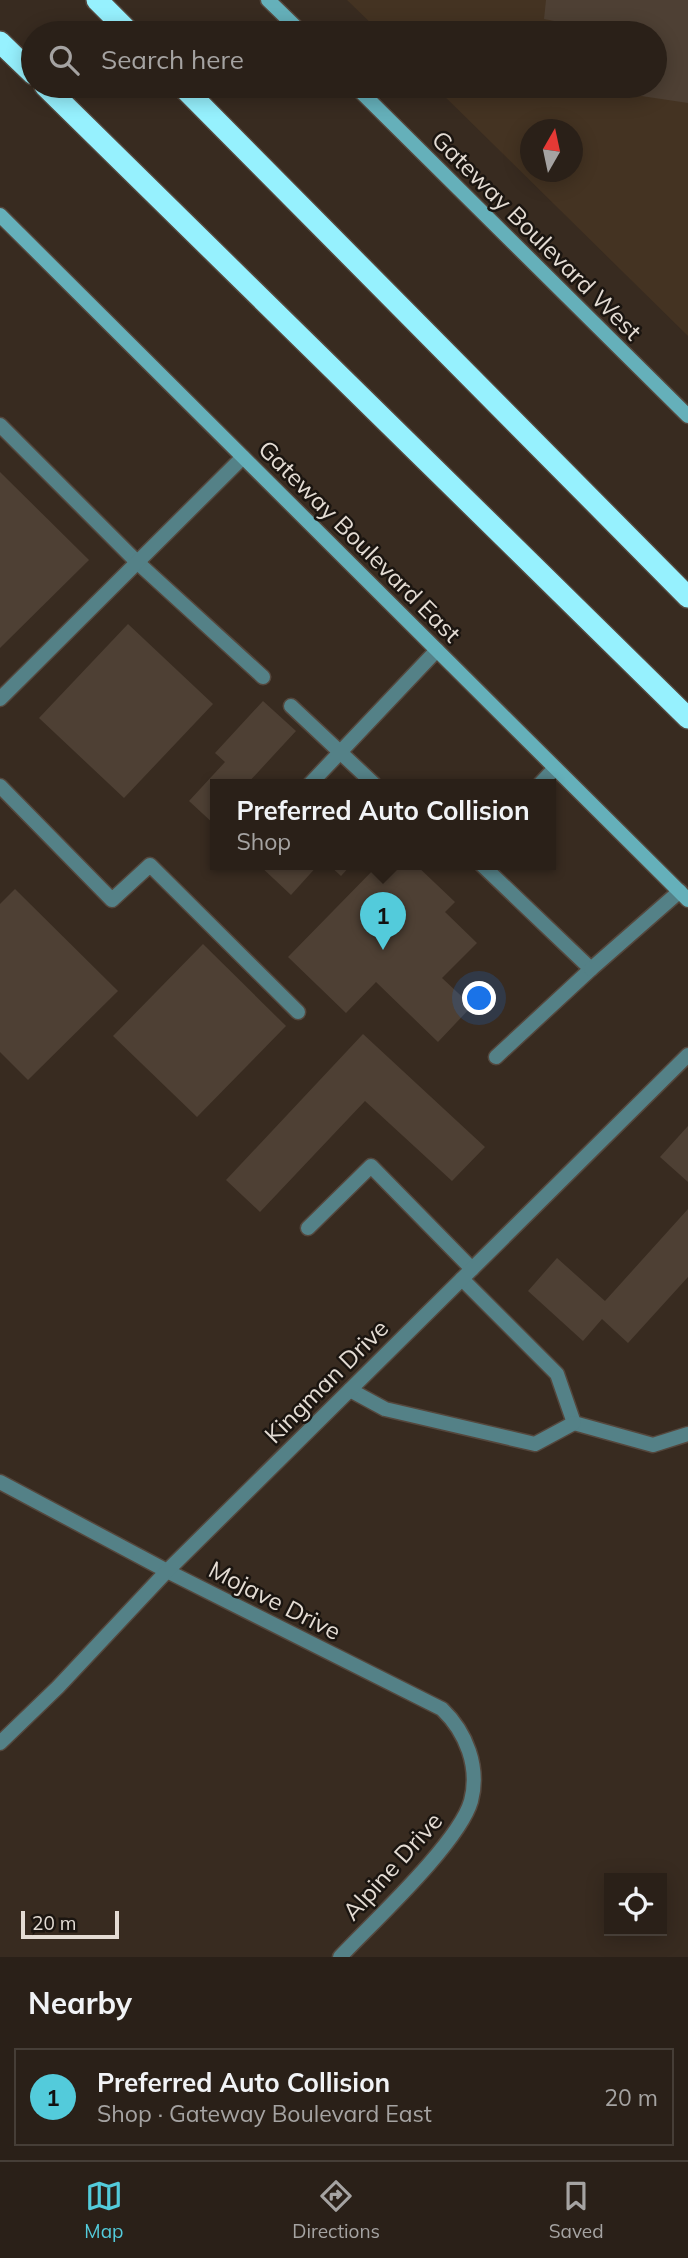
<!DOCTYPE html>
<html lang="en">
<head>
<meta charset="utf-8">
<style>
  body { margin:0; font-family:Mulish,sans-serif; background:#322821; color:#f1f3f6 }
  .controls { position:absolute; right:21px; bottom:21px; display:grid; overflow:hidden; border-radius:0px; box-shadow:0 4px 18px #0003 }
  .controls button { width:63px; height:63px; display:grid; place-items:center; padding:0; border:0; border-bottom:2px solid #463e37; background:#2a2018; color:#f1f3f6; font:35px sans-serif }
  .compass { position:absolute; left:520px; top:119px; width:63px; height:63px; border-radius:50%; background:#2a2018; box-shadow:0 4px 18px #0003; rotate:9deg }
  .scale { position:absolute; left:21px; bottom:18px; width:98px; box-sizing:border-box; padding-left:7px; border:4px solid #e4dcd4; border-top:0; font-size:19px; line-height:24px; white-space:nowrap; color:#e4dcd4; -webkit-text-stroke:5px #1b1510; paint-order:stroke }
  .you { position:absolute; left:480px; top:999px; width:24px; height:24px; margin:-18px; border:5px solid #fff; border-radius:50%; background:#1a73e8; box-shadow:0 0 0 10px #1a73e833 }
  .badge { display:grid; place-items:center; width:46px; height:46px; border-radius:50%; background:#53cbdb; color:#111; font-size:23px; font-weight:700 }
  .pin { position:absolute; translate:-50% -58px; filter:drop-shadow(0 2px 4px #0008) }
  .pin::after { content:''; position:absolute; top:37px; width:24px; height:21px; background:inherit; clip-path:polygon(0 0,100% 0,50% 100%) }
  .popup { position:absolute; left:210px; top:779px; width:346px; height:91px; box-sizing:border-box; display:grid; place-content:center; border-radius:0px; background:#2a2018; filter:drop-shadow(0 2px 5px #0005); font-size:23px; white-space:nowrap; color:#a5a3a2 }
  .popup b { font-size:26px; color:#f1f3f6 }
  .popup::after { content:''; position:absolute; left:50%; top:100%; margin-left:-14px; border:14px solid transparent; border-top-color:#2a2018 }
  .list { margin:0; padding:0; list-style:none }
  h2 { display:flex; justify-content:space-between; align-items:center; height:91px; margin:0; padding:0 28px; font-size:30px }
  h2 small { font-size:23px; font-weight:400; color:#a5a3a2 }
  .list li { display:grid; grid-template-columns:46px 1fr auto; gap:21px; align-items:center; box-sizing:border-box; height:98px; margin:0 14px 14px; padding:0 14px; border:2px solid #463e37; border-radius:0px }
  .list b { display:block; font-size:26px; white-space:nowrap }
  .list p { margin:0; font-size:23px; white-space:nowrap; color:#a5a3a2 }
  .list em { font-size:23px; font-style:normal; color:#a5a3a2 }
  .icon { flex:none; width:38px; height:38px; fill:none; stroke:currentColor; stroke-width:2; stroke-linecap:round; stroke-linejoin:round }
  .map { position:relative; flex:none; width:688px; height:1957px; overflow:hidden }
  .search { position:absolute; background:#2a2018; box-shadow:0 4px 18px #0003; left:21px; right:21px; top:21px; height:77px; display:flex; align-items:center; gap:18px; box-sizing:border-box; padding:0 24px; border-radius:38px; color:#a5a3a2; font-size:26px }
  .sheet { height:203px; background:#2a2018 }
  nav { display:flex; justify-content:space-around; align-items:center; box-sizing:border-box; height:98px; border-top:2px solid #463e37; background:#2a2018; font-size:19px; color:#a5a3a2 }
  nav a { display:grid; justify-items:center; gap:4px }
  nav .on { color:#53cbdb }
  .map>svg:first-child { display:block }
</style>
</head>
<body>
<div class="map">
<svg width="688" height="1957" viewBox="0 0 688 1957">
  <rect width="100%" height="100%" fill="#382b20"/>
  <path fill="#432" fill-rule="evenodd" d="M 347,0 L 688,0 L 688,336 L 434,86 L 655,86 L 655,33 L 381,33 ZM 530,130 L 572,130 L 572,172 L 530,172 Z"/>
  <g fill="#4e4034">
    <path d="M 546,0 L 688,0 L 688,103 L 581,87 L 655,86 L 655,33 L 557,33 L 559,22 L 544,19 Z"/>
    <path d="M 0,472 L 89,560 L 0,648 Z"/>
    <path d="M 128,624 L 213,704 L 124,798 L 39,718 Z"/>
    <path d="M 263,701 L 296,731 L 247,784 L 215,784 L 215,825 L 189,801 L 225,762 L 215,753 Z"/>
    <path d="M 258,864 L 319,864 L 291,895 Z"/>
    <path d="M 328,864 L 352,864 L 341,876 Z"/>
    <path d="M 379,864 L 415,864 L 455,902 L 445,912 L 477,943 L 442,978 L 472,1006 L 438,1042 L 376,982 L 346,1013 L 288,957 Z"/>
    <path d="M 15,889 L 118,991 L 28,1080 L 0,1052 L 0,904 Z"/>
    <path d="M 203,944 L 286,1026 L 197,1117 L 113,1036 Z"/>
    <path d="M 363,1034 L 485,1147 L 452,1181 L 365,1101 L 260,1212 L 226,1180 Z"/>
    <path d="M 688,1126 L 688,1182 L 660,1157 Z"/>
    <path d="M 688,1209 L 688,1277 L 628,1343 L 602,1319 L 583,1341 L 528,1291 L 557,1258 L 605,1301 Z"/>
  </g>
  <g fill="none" stroke-linecap="round" stroke-linejoin="round">
    <g stroke="#54473d" stroke-width="17">
      <g id="service">
        <path d="M 0,425 L 137,562 L 263,677"/>
        <path d="M 0,699 L 243,457"/>
        <path d="M 291,706 L 374,784"/>
        <path d="M 310,784 L 437,650"/>
        <path d="M 540,784 L 555,768"/>
        <path d="M 0,786 L 112,900 L 150,865 L 298,1012"/>
        <path d="M 481,864 L 591,969 L 496,1057"/>
        <path d="M 591,969 L 680,891"/>
        <path d="M 308,1228 L 371,1166 L 472,1269"/>
        <path d="M 462,1279 L 557,1374 L 574,1423 L 653,1445 L 688,1434"/>
        <path d="M 350,1390 L 385,1409 L 535,1444 L 574,1423"/>
      </g>
    </g>
    <g stroke="#54473d" stroke-width="17">
      <g id="minor">
        <path d="M 0,1482 L 167,1571 L 442,1709 C 466,1732 480,1767 471,1801 C 459,1843 372,1923 340,1957"/>
        <path d="M 0,1743 L 58,1687 L 167,1571 L 688,1055"/>
      </g>
    </g>
    <g stroke="#54473d" stroke-width="17">
      <g id="secondary">
        <path d="M 268,0 L 302,33"/>
        <path d="M 355,86 L 688,416"/>
        <path d="M 0,215 L 688,900"/>
      </g>
    </g>
    <g stroke="#54473d" stroke-width="24">
      <g id="motorway">
        <path d="M 97,0 L 130,33"/>
        <path d="M 0,42 L 33,74"/>
        <path d="M 45,86 L 688,718"/>
        <path d="M 182,86 L 688,597"/>
      </g>
    </g>
    <use href="#service" stroke="#548187" stroke-width="14"/>
    <use href="#minor" stroke="#548187" stroke-width="14"/>
    <use href="#secondary" stroke="#65b0ba" stroke-width="14"/>
    <use href="#motorway" stroke="#96f1fe" stroke-width="21"/>
  </g>
  <g text-anchor="middle" dominant-baseline="central" stroke-width="5" stroke-linejoin="round" paint-order="stroke">
    <g font-size="24" fill="#e4dcd4" stroke="#1b1510">
      <text transform="translate(537 235) rotate(45)">Gateway Boulevard West</text>
      <text transform="translate(360 541) rotate(45)">Gateway Boulevard East</text>
      <text transform="translate(326 1381) rotate(-45)">Kingman Drive</text>
      <text transform="translate(275 1600) rotate(27)">Mojave Drive</text>
      <text transform="translate(392 1866) rotate(-48)">Alpine Drive</text>
    </g>
  </g>
</svg>
<div class="controls">
<button><svg class="icon" aria-label="locate" viewBox="0 0 24 24"><circle cx="12" cy="12" r="6"/><path d="M12 2v4M12 18v4M2 12h4M18 12h4"/></svg></button>
</div>
<svg class="compass" viewBox="-18 -18 36 36"><path d="M0-13l5 13h-10z" fill="#e53935"/><path d="M0 13l5-13h-10z" fill="#a5a3a2"/></svg>
<div class="scale">20 m</div>
<div class="you"></div>
<div class="pin badge" style="left:383px;top:950px">1</div>
<div class="popup"><b>Preferred Auto Collision</b>Shop</div>
<div class="search"><svg class="icon" aria-label="search" viewBox="0 0 24 24"><circle cx="10" cy="10" r="6"/><path d="M15 15l6 6"/></svg>Search here</div>
</div>
<section class="sheet">
<h2>Nearby<small></small></h2>
<ul class="list">
<li><span class="badge">1</span><div><b>Preferred Auto Collision</b><p>Shop · Gateway Boulevard East</p></div><em>20 m</em></li>
</ul>
</section>
<nav>
<a class="on"><svg class="icon" aria-label="map" viewBox="0 0 24 24"><path d="M3 6l6-2 6 2 6-2v14l-6 2-6-2-6 2zM9 4v14M15 6v14"/></svg>Map</a>
<a><svg class="icon" aria-label="directions" viewBox="0 0 24 24"><path d="M12 3l9 9-9 9-9-9zM9 14v-3h6M13 9l2 2-2 2"/></svg>Directions</a>
<a><svg class="icon" aria-label="saved" viewBox="0 0 24 24"><path d="M7 4h10v16l-5-4-5 4z"/></svg>Saved</a>
</nav>
</body>
</html>
